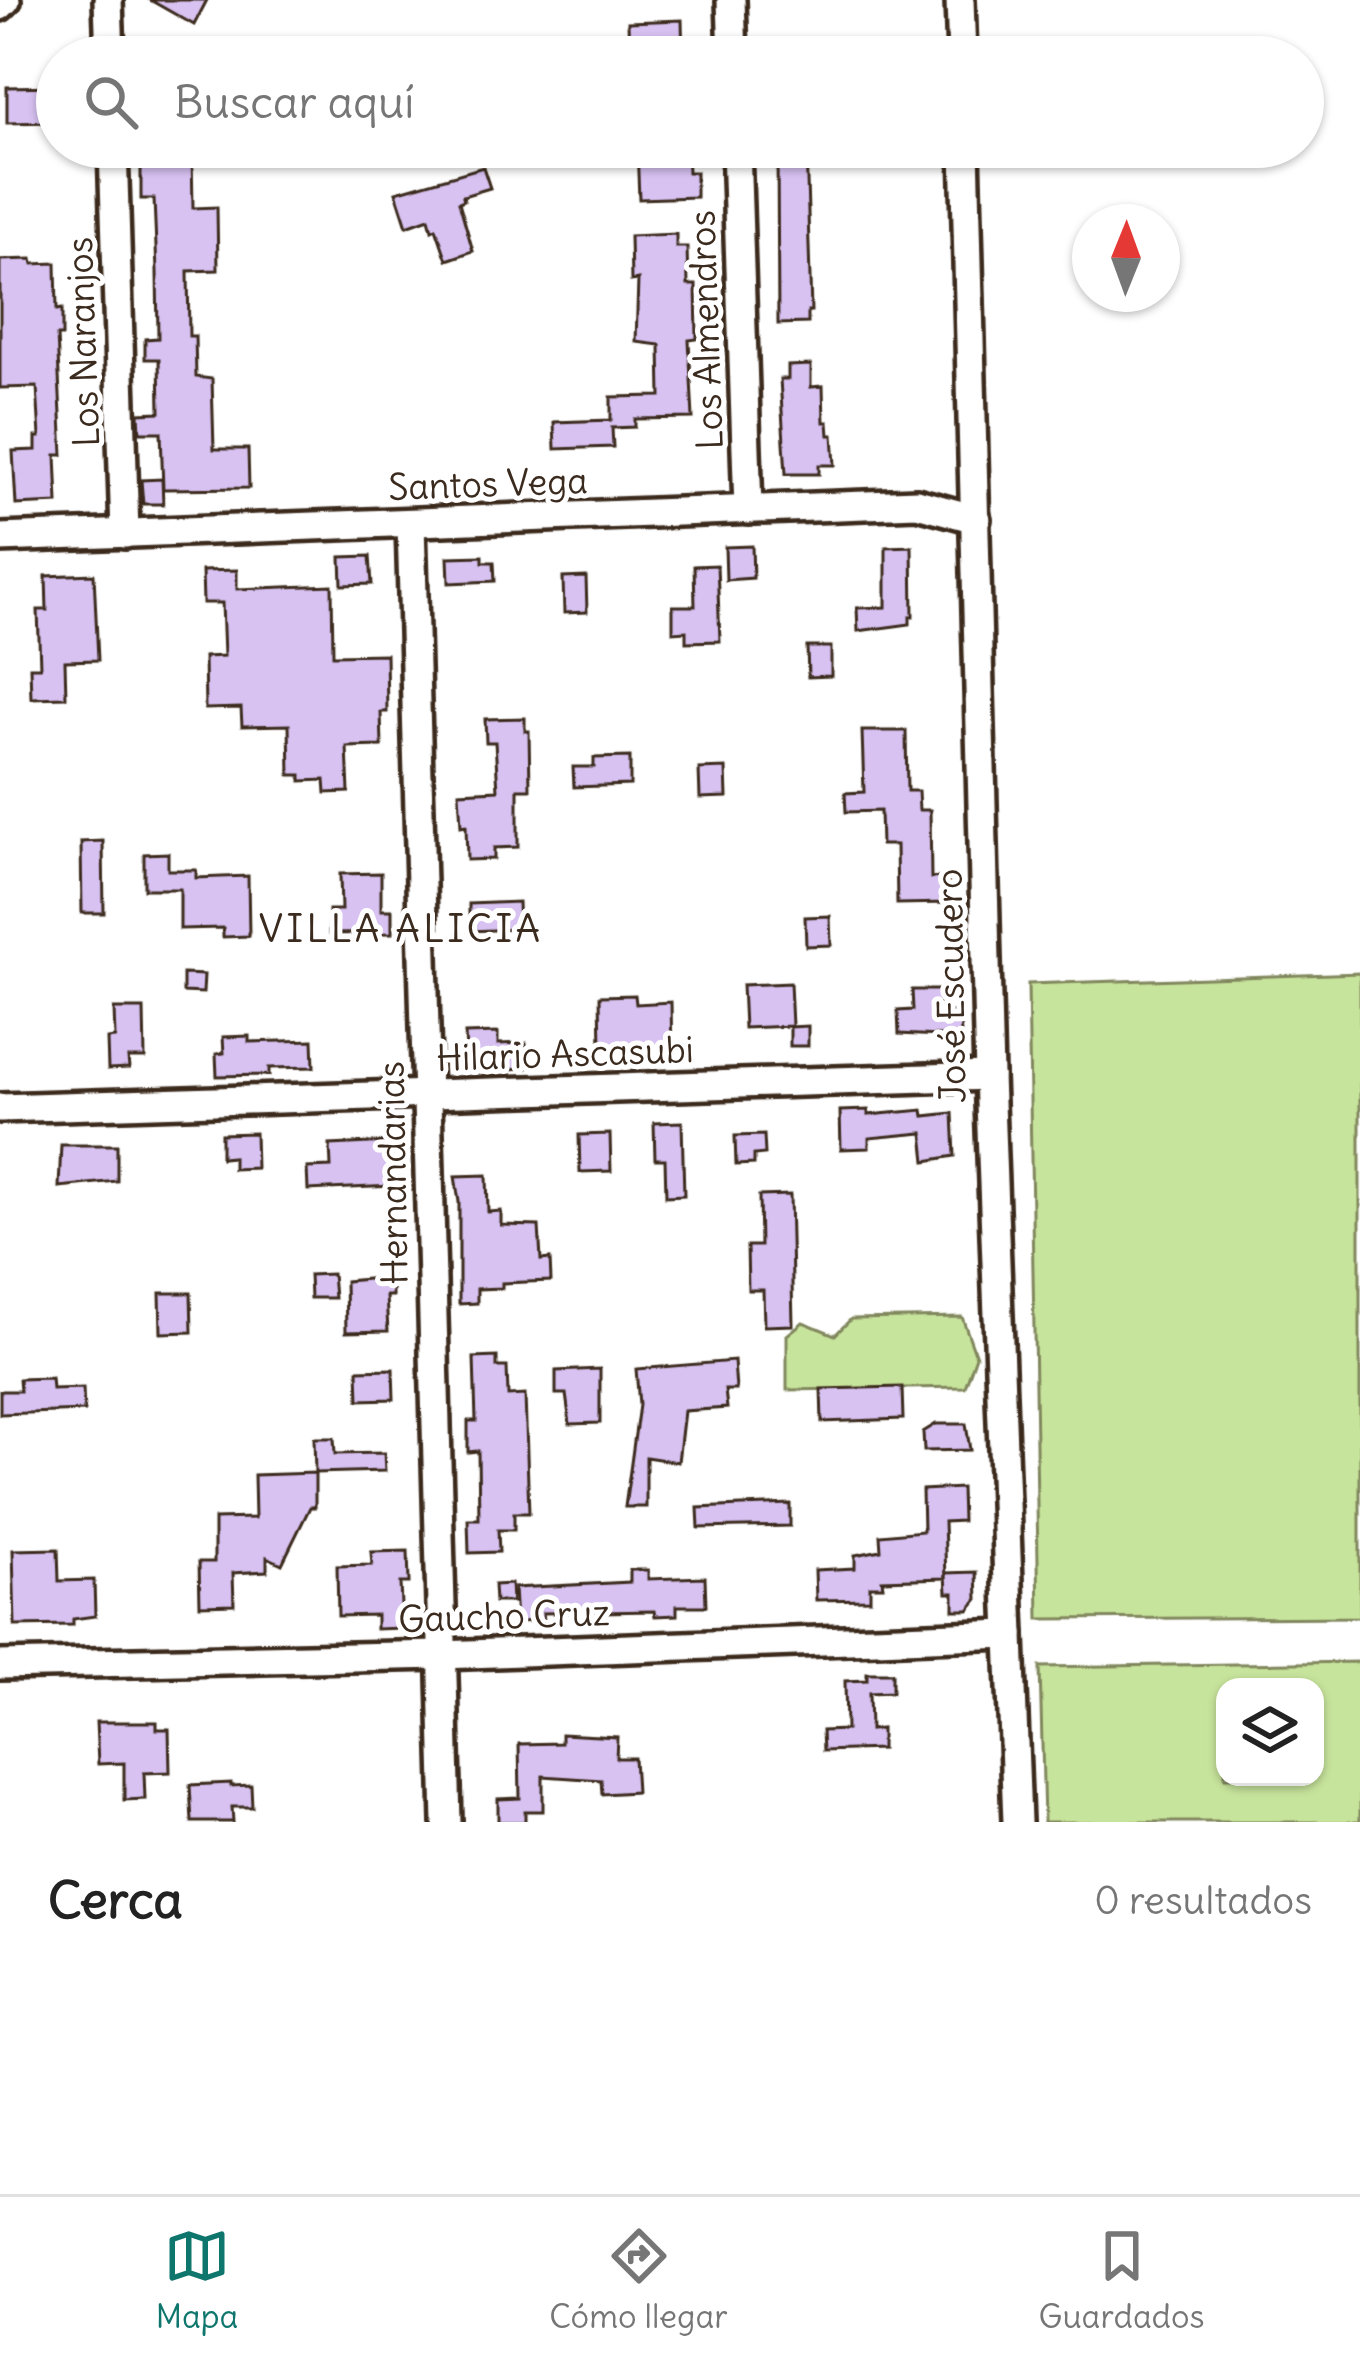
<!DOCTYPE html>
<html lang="es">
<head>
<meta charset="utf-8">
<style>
  body { margin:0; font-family:Delius,sans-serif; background:#f2f2f2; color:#222 }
  .controls { position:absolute; right:36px; bottom:36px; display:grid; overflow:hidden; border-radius:24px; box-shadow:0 3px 9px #0004 }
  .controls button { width:108px; height:108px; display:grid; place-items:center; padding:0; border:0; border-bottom:3px solid #e0e0e0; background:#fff; color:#222; font:60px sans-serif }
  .compass { position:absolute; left:1072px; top:204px; width:108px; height:108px; border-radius:50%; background:#fff; box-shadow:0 3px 9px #0004; rotate:1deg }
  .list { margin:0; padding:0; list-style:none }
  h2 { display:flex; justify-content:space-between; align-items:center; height:156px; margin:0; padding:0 48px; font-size:51px }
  h2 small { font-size:39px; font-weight:400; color:#767676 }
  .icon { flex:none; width:66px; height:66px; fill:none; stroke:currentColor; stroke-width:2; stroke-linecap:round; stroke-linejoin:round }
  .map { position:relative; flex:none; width:1360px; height:1822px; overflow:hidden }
  .search { position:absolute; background:#fff; box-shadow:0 3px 9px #0004; left:36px; right:36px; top:36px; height:132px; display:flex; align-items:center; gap:30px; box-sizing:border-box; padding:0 42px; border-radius:66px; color:#767676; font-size:45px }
  .sheet { height:372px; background:#fff }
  nav { display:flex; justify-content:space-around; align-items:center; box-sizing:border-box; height:168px; border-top:3px solid #e0e0e0; background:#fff; font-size:33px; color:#767676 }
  nav a { display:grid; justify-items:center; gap:6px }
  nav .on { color:#0f766e }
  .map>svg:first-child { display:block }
</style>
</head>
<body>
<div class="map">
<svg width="1360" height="1822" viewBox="0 0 1360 1822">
  <rect width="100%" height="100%" fill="#fff"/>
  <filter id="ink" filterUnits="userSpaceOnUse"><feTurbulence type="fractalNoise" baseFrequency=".00833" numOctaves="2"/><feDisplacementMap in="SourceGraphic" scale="24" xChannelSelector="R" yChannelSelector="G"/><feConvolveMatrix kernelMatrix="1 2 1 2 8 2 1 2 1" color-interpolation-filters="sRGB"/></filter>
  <g filter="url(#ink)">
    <g fill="#c7e49c" stroke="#81875d" stroke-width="3" fill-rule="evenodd">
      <path d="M 1360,973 L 1360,1617 L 1039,1619 L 1028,984 Z"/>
      <path d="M 962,1317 L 976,1356 L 965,1387 L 787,1390 L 787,1335 L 803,1322 L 835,1335 L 851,1319 Z"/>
      <path d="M 1360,1662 L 1360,1822 L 1044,1822 L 1040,1667 ZM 1315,1687 L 1315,1777 L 1225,1777 L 1225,1687 Z"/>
    </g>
    <g fill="#d8c2f2" stroke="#3b2a1e" stroke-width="3">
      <path d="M 150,0 L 207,0 L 194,25 Z"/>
      <path d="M 682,20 L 683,57 L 629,55 L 628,22 Z"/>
      <path d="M 582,36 L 582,57 L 560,57 L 560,37 Z"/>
      <path d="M 57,86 L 57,122 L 7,123 L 7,87 Z"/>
      <path d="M 141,147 L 172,147 L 172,153 L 192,153 L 193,208 L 217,207 L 218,270 L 188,271 L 189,336 L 195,336 L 196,377 L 212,379 L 214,449 L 248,449 L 249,488 L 163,489 L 161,432 L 140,432 L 139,413 L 160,412 L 159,359 L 145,359 L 145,339 L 158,338 L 157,271 L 154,199 L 141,199 Z"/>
      <path d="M 637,147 L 687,147 L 688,172 L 696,172 L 696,197 L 639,199 Z"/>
      <path d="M 777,147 L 806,147 L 811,311 L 808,311 L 808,323 L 778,324 Z"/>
      <path d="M 483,167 L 490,188 L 463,196 L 464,200 L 459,202 L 473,251 L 447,260 L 436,228 L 432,230 L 429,218 L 407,226 L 396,192 Z"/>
      <path d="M 676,234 L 676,247 L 687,247 L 688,285 L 696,285 L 697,339 L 689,340 L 693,418 L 635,419 L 635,427 L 612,428 L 613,447 L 555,449 L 554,422 L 611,420 L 611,397 L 661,396 L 660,345 L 636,342 L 638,280 L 631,281 L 630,236 Z"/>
      <path d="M 32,259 L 33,264 L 56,263 L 57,310 L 62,309 L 62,336 L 57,336 L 63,455 L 56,455 L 58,503 L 16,505 L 13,451 L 36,450 L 36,437 L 40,437 L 37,387 L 0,388 L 0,260 Z"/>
      <path d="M 811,365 L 811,387 L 823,386 L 824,422 L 828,422 L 829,435 L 833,435 L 835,465 L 819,465 L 819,474 L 786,474 L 780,379 L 788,379 L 788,366 Z"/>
      <path d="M 162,479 L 163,504 L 143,504 L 141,480 Z"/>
      <path d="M 752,546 L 753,578 L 726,580 L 725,547 Z"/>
      <path d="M 912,546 L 913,616 L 910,616 L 910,624 L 858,631 L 857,608 L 886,607 L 886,547 Z"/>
      <path d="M 370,556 L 372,584 L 342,585 L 341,557 Z"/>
      <path d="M 483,556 L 483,562 L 494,562 L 495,581 L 449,583 L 448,557 Z"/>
      <path d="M 717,565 L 720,641 L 686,642 L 686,631 L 673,632 L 673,606 L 695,606 L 694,566 Z"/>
      <path d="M 237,570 L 237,589 L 332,585 L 333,655 L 386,654 L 387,712 L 381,712 L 382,746 L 347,747 L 349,792 L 326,793 L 325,780 L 301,781 L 301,775 L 290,775 L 289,725 L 242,726 L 241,708 L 205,709 L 204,657 L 224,656 L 222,603 L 203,603 L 202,571 Z"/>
      <path d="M 94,574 L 98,660 L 65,661 L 66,697 L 31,698 L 30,667 L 40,667 L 38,610 L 47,610 L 46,576 Z"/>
      <path d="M 586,577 L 587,612 L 564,613 L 563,578 Z"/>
      <path d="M 807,647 L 831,647 L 831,676 L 808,677 Z"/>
      <path d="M 525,718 L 525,731 L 529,731 L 530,789 L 518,789 L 518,847 L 494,848 L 494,859 L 467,860 L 466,825 L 461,826 L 459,792 L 498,790 L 495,742 L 486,742 L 485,719 Z"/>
      <path d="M 862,731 L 906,731 L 907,791 L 918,791 L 919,810 L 930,810 L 931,878 L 948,877 L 949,903 L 897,904 L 896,845 L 881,845 L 880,811 L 846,812 L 845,793 L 864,792 Z"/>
      <path d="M 630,757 L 630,785 L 574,787 L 573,767 L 594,767 L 594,758 Z"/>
      <path d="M 726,768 L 727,797 L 700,798 L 699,769 Z"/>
      <path d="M 103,841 L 104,913 L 82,913 L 81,842 Z"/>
      <path d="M 168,853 L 168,870 L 196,870 L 196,878 L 248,876 L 249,936 L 223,937 L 223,928 L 180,929 L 180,889 L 144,889 L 144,854 Z"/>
      <path d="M 381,873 L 381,910 L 392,910 L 392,933 L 329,934 L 329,910 L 341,910 L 340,874 Z"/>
      <path d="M 518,902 L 519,929 L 469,931 L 469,904 Z"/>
      <path d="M 830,916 L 831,945 L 806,946 L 805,917 Z"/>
      <path d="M 183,974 L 204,975 L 203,993 L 183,992 Z"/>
      <path d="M 790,983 L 792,1026 L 744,1028 L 742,985 Z"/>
      <path d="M 912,990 L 939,990 L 940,1012 L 960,1011 L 961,1037 L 899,1034 L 898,1011 L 913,1010 Z"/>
      <path d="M 635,995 L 636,1004 L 671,1002 L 672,1055 L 637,1057 L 637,1049 L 601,1050 L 600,996 Z"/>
      <path d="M 114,1009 L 144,1009 L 145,1058 L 128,1058 L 129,1068 L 108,1069 L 107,1039 L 115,1038 Z"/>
      <path d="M 808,1026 L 808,1046 L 790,1046 L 790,1027 Z"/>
      <path d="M 498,1033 L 498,1044 L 526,1043 L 527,1068 L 467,1071 L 465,1034 Z"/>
      <path d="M 249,1036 L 249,1042 L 313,1040 L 314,1067 L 269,1068 L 269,1075 L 217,1076 L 216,1054 L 224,1053 L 223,1037 Z"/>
      <path d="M 868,1110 L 868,1115 L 923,1110 L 924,1116 L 953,1113 L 955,1156 L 926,1161 L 923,1133 L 869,1138 L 869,1148 L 841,1149 L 840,1111 Z"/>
      <path d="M 682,1122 L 684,1195 L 666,1196 L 665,1159 L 655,1159 L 654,1123 Z"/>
      <path d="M 255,1133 L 256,1168 L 233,1169 L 233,1157 L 221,1158 L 221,1134 Z"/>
      <path d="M 610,1134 L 611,1171 L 580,1172 L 579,1135 Z"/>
      <path d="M 764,1135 L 765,1154 L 754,1155 L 754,1164 L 736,1165 L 735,1136 Z"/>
      <path d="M 391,1142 L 393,1186 L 308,1190 L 307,1168 L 331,1167 L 330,1145 Z"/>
      <path d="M 61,1145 L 117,1145 L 117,1181 L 59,1187 Z"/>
      <path d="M 487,1175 L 488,1212 L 501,1211 L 501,1225 L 539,1226 L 541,1260 L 550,1259 L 551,1281 L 502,1283 L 502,1288 L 477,1289 L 477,1303 L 459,1304 L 459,1202 L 455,1176 Z"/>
      <path d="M 790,1195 L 793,1325 L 764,1326 L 763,1290 L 748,1290 L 747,1246 L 760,1246 L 759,1196 Z"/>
      <path d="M 332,1274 L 334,1298 L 310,1298 L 309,1275 Z"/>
      <path d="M 392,1277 L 392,1296 L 386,1296 L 388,1331 L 346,1332 L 345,1281 Z"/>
      <path d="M 160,1293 L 191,1293 L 192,1332 L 161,1333 Z"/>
      <path d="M 497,1357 L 497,1367 L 507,1367 L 508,1396 L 525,1395 L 529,1513 L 514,1513 L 514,1530 L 498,1530 L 499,1552 L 469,1553 L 468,1519 L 479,1519 L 478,1451 L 468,1452 L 468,1421 L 476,1421 L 474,1358 Z"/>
      <path d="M 734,1361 L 736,1390 L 725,1390 L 727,1408 L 684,1411 L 678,1462 L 646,1457 L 646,1507 L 625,1507 L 639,1405 L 636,1369 Z"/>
      <path d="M 393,1369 L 394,1399 L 359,1400 L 358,1370 Z"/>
      <path d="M 600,1369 L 600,1423 L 570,1424 L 566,1394 L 556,1394 L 556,1371 Z"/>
      <path d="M 51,1378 L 52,1389 L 83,1388 L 84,1411 L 0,1414 L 0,1391 L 20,1391 L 19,1379 Z"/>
      <path d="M 902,1387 L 903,1419 L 822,1422 L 821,1389 Z"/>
      <path d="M 936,1424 L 966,1424 L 970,1450 L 924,1451 L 923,1432 Z"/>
      <path d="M 314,1438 L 334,1438 L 335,1454 L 384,1453 L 385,1471 L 315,1473 Z"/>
      <path d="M 315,1473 L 315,1507 L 310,1507 L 282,1564 L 267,1557 L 267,1571 L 233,1573 L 234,1604 L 200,1605 L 199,1562 L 214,1562 L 214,1519 L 255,1518 L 254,1475 Z"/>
      <path d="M 961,1488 L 962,1521 L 944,1522 L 946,1578 L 882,1580 L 883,1586 L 870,1586 L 870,1599 L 816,1600 L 815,1570 L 855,1568 L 855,1555 L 881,1550 L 880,1535 L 923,1531 L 922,1490 Z"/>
      <path d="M 790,1504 L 790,1526 L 699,1528 L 698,1508 Z"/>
      <path d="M 58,1549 L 59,1581 L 94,1580 L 95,1616 L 73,1619 L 73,1625 L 15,1626 L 13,1550 Z"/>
      <path d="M 408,1551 L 409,1583 L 400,1583 L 402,1628 L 376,1629 L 376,1615 L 338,1616 L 337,1566 L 372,1565 L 371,1552 Z"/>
      <path d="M 630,1570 L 648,1570 L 648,1579 L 705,1577 L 706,1606 L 677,1606 L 677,1615 L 655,1616 L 654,1611 L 543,1613 L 544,1621 L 516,1622 L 514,1588 L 630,1582 Z"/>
      <path d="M 977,1572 L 978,1599 L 969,1610 L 954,1610 L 954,1593 L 947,1593 L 946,1573 Z"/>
      <path d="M 511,1584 L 512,1602 L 495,1602 L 494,1585 Z"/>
      <path d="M 867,1673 L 892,1673 L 892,1692 L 869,1693 L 870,1730 L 881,1729 L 881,1749 L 823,1751 L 822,1731 L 846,1730 L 845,1681 L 867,1680 Z"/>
      <path d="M 96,1722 L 157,1722 L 157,1729 L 169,1729 L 170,1772 L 144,1773 L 145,1799 L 124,1800 L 124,1763 L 98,1764 Z"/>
      <path d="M 561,1734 L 617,1737 L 616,1758 L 634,1758 L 636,1792 L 602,1794 L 601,1780 L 543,1776 L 543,1811 L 525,1811 L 525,1822 L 498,1822 L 498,1799 L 520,1798 L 519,1744 L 561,1743 Z"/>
      <path d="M 231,1783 L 231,1786 L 251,1785 L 252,1807 L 232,1807 L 233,1822 L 192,1822 L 190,1785 Z"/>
    </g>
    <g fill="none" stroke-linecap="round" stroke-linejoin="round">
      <g stroke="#3b2a1e" stroke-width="36">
        <g id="minor">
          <path d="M 108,0 L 110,57"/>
          <path d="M 731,0 L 733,57"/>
          <path d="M 960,0 L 962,57"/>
          <path d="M 0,6 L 6,0"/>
          <path d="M 113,147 L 125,534"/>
          <path d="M 736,147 L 748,510"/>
          <path d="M 965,147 L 989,1076 L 1017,1822"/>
          <path d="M 411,523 L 447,1822"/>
          <path d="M 0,538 L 917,503 L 976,519"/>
          <path d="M 0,1108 L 989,1076"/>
          <path d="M 0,1665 L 441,1655 L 1010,1634"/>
        </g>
      </g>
      <use href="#minor" stroke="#fff" stroke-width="27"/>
    </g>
  </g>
  <g text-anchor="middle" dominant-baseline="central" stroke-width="10" stroke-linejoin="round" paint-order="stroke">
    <g font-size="36" fill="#3b2a1e" stroke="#fff">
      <text transform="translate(706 330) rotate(-92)">Los Almendros</text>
      <text transform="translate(83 342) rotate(-92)">Los Naranjos</text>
      <text transform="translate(488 484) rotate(-2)">Santos Vega</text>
      <text transform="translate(951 986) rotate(-91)">José Escudero</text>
      <text transform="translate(565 1054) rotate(-2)">Hilario Ascasubi</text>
      <text transform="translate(393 1173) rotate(-91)">Hernandarias</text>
      <text transform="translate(504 1616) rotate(-2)">Gaucho Cruz</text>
    </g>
    <g font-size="39" letter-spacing="3" fill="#3b2a1e" stroke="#fff">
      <text x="401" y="928">VILLA ALICIA</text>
    </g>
  </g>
</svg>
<div class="controls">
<button><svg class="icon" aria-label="layers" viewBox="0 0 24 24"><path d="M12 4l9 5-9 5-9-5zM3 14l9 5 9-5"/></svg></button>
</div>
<svg class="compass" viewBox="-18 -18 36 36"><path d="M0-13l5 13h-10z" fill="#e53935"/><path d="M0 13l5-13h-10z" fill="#767676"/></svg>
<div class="search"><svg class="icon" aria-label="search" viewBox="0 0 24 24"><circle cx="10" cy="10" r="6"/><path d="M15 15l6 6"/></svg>Buscar aquí</div>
</div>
<section class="sheet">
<h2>Cerca<small>0 resultados</small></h2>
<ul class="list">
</ul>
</section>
<nav>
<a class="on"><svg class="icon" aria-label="map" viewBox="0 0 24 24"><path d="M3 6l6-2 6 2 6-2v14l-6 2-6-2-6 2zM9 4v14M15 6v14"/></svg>Mapa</a>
<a><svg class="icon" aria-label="directions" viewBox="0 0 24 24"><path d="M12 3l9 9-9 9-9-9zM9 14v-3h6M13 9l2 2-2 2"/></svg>Cómo llegar</a>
<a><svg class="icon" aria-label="saved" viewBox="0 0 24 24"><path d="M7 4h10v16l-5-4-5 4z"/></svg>Guardados</a>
</nav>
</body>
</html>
